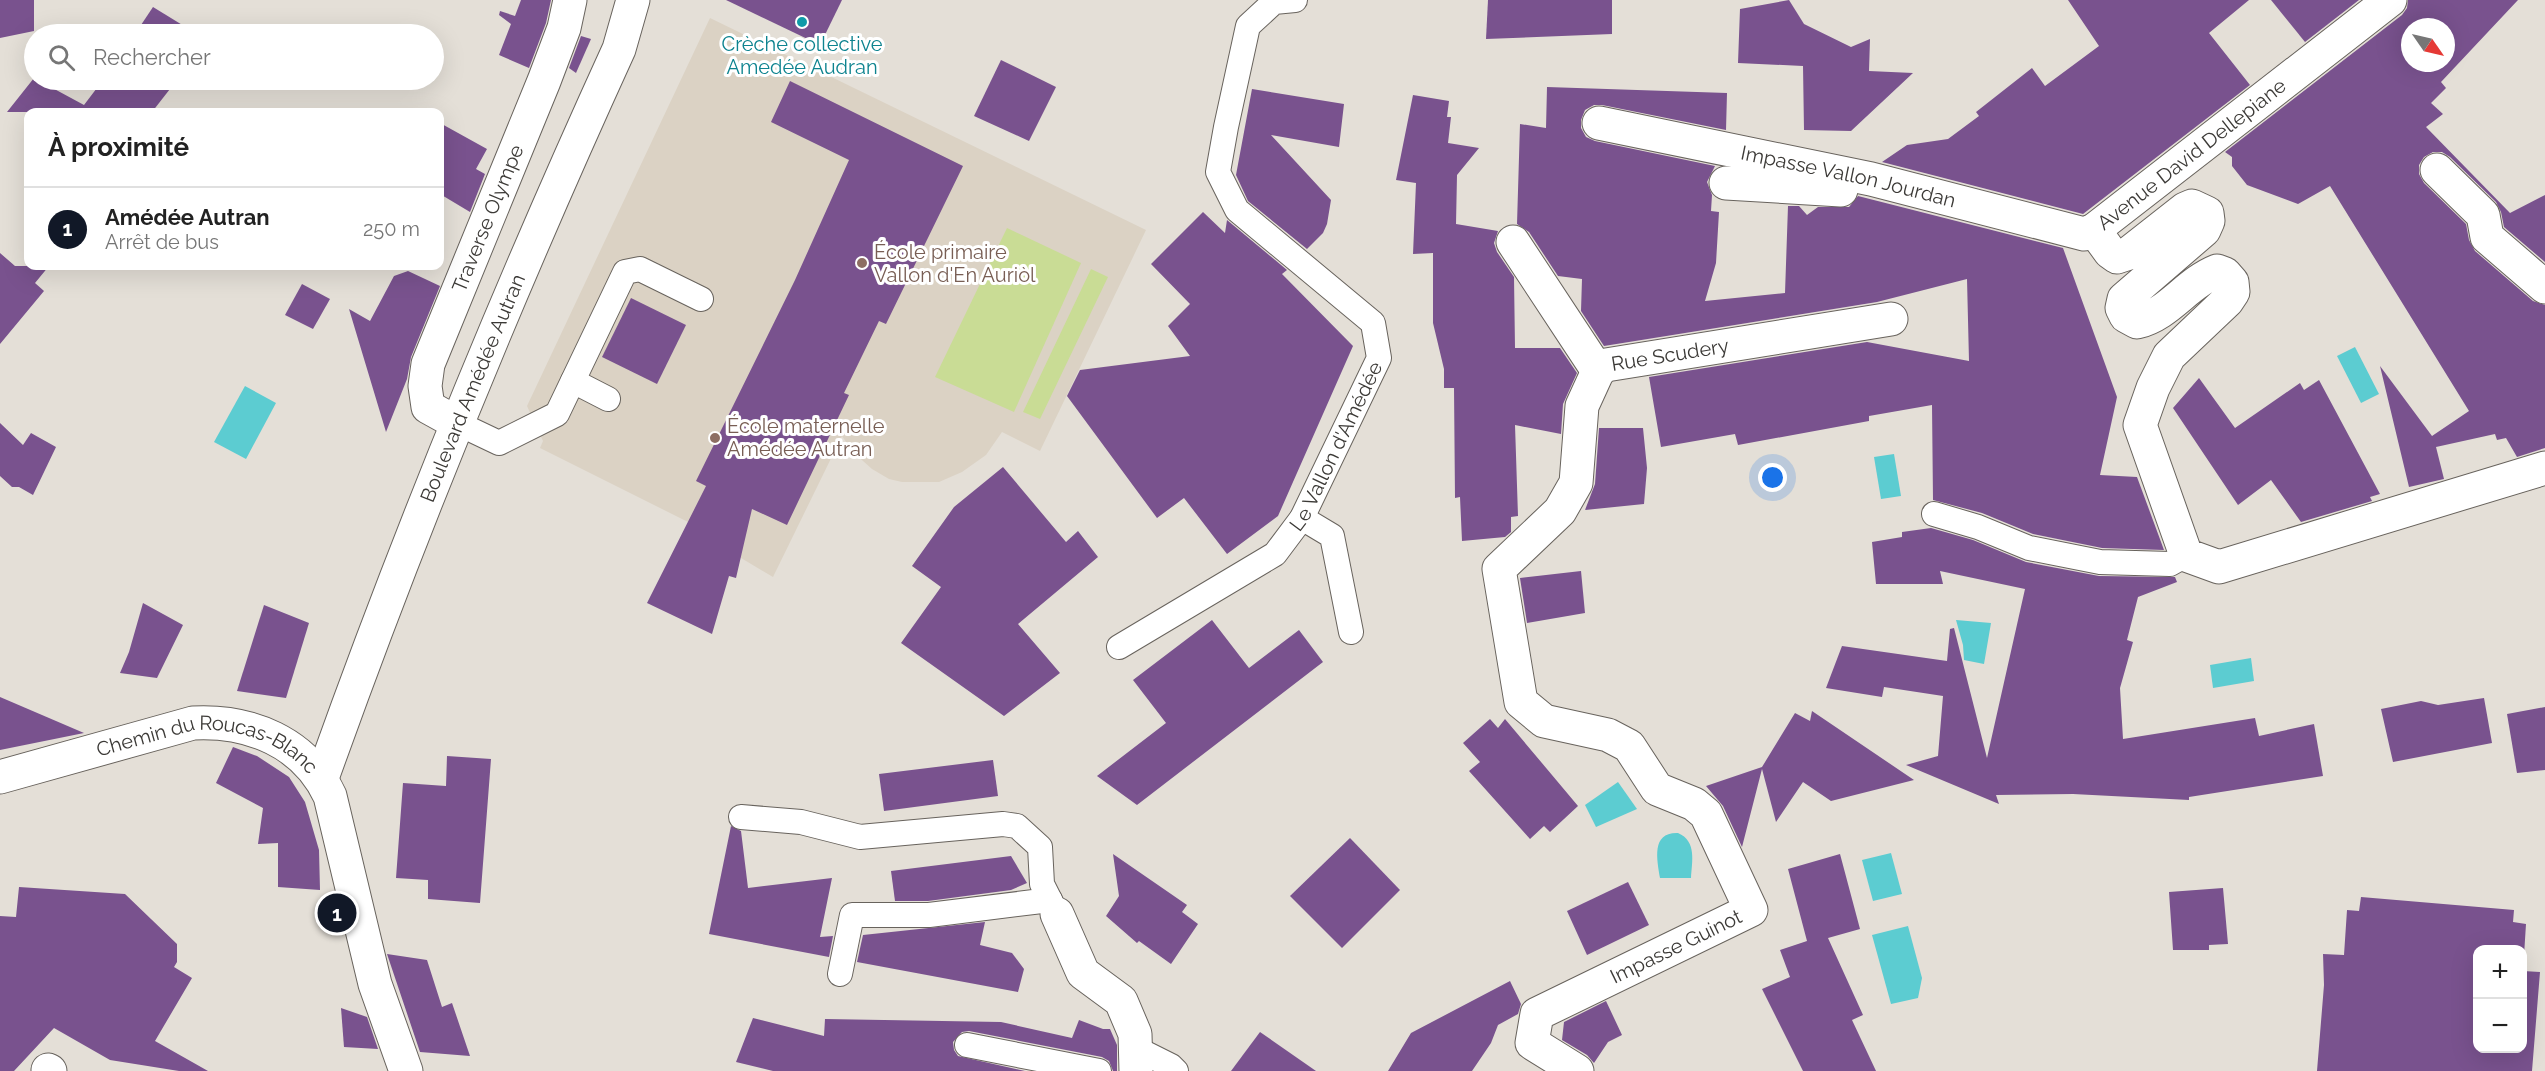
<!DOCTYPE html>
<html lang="fr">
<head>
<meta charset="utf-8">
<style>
  body { margin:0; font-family:Raleway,sans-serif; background:#f6f6f6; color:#222 }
  .controls { position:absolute; right:18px; bottom:18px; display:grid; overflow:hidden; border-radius:12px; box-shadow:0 6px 24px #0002 }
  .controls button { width:54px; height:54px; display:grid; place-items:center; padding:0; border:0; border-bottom:2px solid #e0e0e0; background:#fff; color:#222; font:30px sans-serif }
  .compass { position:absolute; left:2401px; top:18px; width:54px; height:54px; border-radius:50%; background:#fff; box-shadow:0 6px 24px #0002; rotate:124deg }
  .you { position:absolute; left:1773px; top:478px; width:21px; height:21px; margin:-15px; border:4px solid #fff; border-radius:50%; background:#1a73e8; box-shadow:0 0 0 9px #1a73e833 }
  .badge { display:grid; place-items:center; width:39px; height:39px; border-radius:50%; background:#111827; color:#fff; font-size:20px; font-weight:700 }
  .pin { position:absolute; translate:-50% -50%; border:3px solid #fff; box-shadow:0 2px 6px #0006 }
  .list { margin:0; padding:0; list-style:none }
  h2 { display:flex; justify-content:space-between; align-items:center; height:78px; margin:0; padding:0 24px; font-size:26px }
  h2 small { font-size:20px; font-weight:400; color:#767676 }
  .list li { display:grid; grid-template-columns:39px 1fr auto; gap:18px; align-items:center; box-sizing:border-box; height:84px; padding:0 24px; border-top:2px solid #e0e0e0 }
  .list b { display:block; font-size:22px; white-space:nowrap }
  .list p { margin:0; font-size:20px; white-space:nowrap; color:#767676 }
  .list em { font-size:20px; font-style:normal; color:#767676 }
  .icon { flex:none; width:33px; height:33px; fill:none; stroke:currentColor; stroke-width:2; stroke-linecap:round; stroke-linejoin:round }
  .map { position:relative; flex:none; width:2545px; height:1071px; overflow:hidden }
  .search { position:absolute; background:#fff; box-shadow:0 6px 24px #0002; left:24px; top:24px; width:420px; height:66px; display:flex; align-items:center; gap:15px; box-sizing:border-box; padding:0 21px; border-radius:33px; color:#767676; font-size:22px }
  .panel { position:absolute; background:#fff; box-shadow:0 6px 24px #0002; left:24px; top:108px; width:420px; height:162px; border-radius:12px }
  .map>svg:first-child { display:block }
</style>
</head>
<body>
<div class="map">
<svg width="2545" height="1071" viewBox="0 0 2545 1071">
  <rect width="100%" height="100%" fill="#e4dfd7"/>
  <path fill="#dbd2c4" d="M 710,18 L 1146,230 L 1040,451 L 1002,432 L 986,455 L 962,472 L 939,482 L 902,482 L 889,479 L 872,469 L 853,452 L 842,436 L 773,577 L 726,549 L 728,542 L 540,448 L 543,441 L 527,406 Z"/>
  <g fill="#c9dc95">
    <path d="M 1007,228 L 1081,263 L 1014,412 L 935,377 Z"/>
    <path d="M 1091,269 L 1108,277 L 1040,419 L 1023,412 Z"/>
  </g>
  <g fill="#5cccd1">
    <path d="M 2355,347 L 2379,394 L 2361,403 L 2337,356 Z"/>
    <path d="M 245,386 L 276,403 L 246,459 L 214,442 Z"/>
    <path d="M 1894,454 L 1901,496 L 1881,499 L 1874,457 Z"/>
    <path d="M 1956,620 L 1991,623 L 1984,664 L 1964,660 L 1963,645 Z"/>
    <path d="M 2251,658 L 2254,681 L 2213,688 L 2210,665 Z"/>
    <path d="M 1618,782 L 1637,809 L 1596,827 L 1585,805 Z"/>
    <path d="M 1678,833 C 1697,841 1692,862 1691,878 L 1660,878 C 1657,859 1651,832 1678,833 Z"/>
    <path d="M 1891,853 L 1902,894 L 1873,901 L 1862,860 Z"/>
    <path d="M 1908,926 L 1922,978 L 1918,998 L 1891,1004 L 1872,935 Z"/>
  </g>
  <g fill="#79528e" fill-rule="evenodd">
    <path d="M 0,0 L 34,0 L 34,31 L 0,38 Z"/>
    <path d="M 521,0 L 551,0 L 546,23 L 529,68 L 499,55 L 511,24 L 499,15 L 500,11 L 515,16 Z"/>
    <path d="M 726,0 L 842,0 L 820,45 Z"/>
    <path d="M 1488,0 L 1612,0 L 1612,34 L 1486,39 Z"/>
    <path d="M 1789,0 L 1804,24 L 1851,47 L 1870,39 L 1869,71 L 1913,73 L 1851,131 L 1804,130 L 1803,66 L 1738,63 L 1740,9 Z"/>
    <path d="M 2068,0 L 2249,0 L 2209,33 L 2250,85 L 2083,214 L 1882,162 L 1907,145 L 1948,139 L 1979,116 L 1976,112 L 2032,68 L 2045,86 L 2099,46 Z"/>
    <path d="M 2271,0 L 2359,0 L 2305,42 Z"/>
    <path d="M 2408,0 L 2518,0 L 2441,82 L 2446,88 L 2431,103 L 2443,114 L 2426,127 L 2510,213 L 2545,195 L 2545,262 L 2504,227 L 2501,212 L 2496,202 L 2450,157 L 2442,152 L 2433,152 L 2424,157 L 2419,165 L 2419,174 L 2424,183 L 2466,224 L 2469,240 L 2475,251 L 2533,301 L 2545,305 L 2545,448 L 2517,457 L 2506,438 L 2497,440 L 2495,434 L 2436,447 L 2444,479 L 2409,487 L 2380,366 L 2432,436 L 2469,411 L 2330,186 L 2298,204 L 2247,185 L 2232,166 L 2232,157 L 2225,152 L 2402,15 L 2407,8 ZM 2410,27 L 2446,27 L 2446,63 L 2410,63 Z"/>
    <path d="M 153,7 L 197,34 L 135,34 Z"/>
    <path d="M 581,36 L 591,39 L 576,73 L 569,68 Z"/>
    <path d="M 1001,60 L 1056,87 L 1029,141 L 974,116 Z"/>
    <path d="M 34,78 L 84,105 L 103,80 L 177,80 L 152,112 L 7,112 Z"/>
    <path d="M 790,81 L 963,166 L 886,324 L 879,321 L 844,393 L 849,395 L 787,525 L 752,509 L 736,578 L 729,576 L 712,634 L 647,603 L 706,486 L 696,481 L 795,280 L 849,160 L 771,122 Z"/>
    <path d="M 1547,87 L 1727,93 L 1726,130 L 1602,105 L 1594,105 L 1585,110 L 1581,120 L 1581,128 L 1586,137 L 1595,141 L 1715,166 L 1707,182 L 1712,195 L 1711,211 L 1719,212 L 1716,263 L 1705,301 L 1785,293 L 1788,206 L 1799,206 L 1807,215 L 1818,207 L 1849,207 L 1858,196 L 2063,248 L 2117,397 L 2100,475 L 2137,477 L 2164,550 L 2102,548 L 2033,534 L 1982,513 L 1933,500 L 1932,405 L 1869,416 L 1869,421 L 1738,445 L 1735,434 L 1661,447 L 1649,377 L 1867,342 L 1969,361 L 1967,279 L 1877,302 L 1604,346 L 1581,311 L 1582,279 L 1558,276 L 1529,232 L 1517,224 L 1520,124 L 1546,128 Z"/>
    <path d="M 1252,89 L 1344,104 L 1339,147 L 1271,135 L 1331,200 L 1327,224 L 1323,233 L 1307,249 L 1248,201 L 1236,175 Z"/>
    <path d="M 1413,95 L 1449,101 L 1447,117 L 1451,117 L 1448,143 L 1479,148 L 1457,175 L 1456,224 L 1498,231 L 1494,243 L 1497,252 L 1514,277 L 1515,348 L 1560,348 L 1577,373 L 1563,404 L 1561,434 L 1515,425 L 1518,516 L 1511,517 L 1511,532 L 1505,537 L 1462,541 L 1460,497 L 1455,498 L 1454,388 L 1444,388 L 1444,369 L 1433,323 L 1433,253 L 1413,254 L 1416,183 L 1396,180 Z"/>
    <path d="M 440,123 L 487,149 L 476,169 L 485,174 L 470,212 L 440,194 Z"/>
    <path d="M 1203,212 L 1225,233 L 1227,220 L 1287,270 L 1282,274 L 1353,346 L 1278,516 L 1227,554 L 1184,498 L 1157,518 L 1067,396 L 1080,370 L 1190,356 L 1168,326 L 1190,304 L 1151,264 Z"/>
    <path d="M 0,253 L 15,266 L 49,266 L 35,283 L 44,291 L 0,344 Z"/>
    <path d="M 408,271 L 440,286 L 411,357 L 407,379 L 386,432 L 349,309 L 370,321 L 394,276 Z"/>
    <path d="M 302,284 L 330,299 L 313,329 L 285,315 Z"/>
    <path d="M 631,298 L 686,325 L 657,384 L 602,357 Z"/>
    <path d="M 2199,378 L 2235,428 L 2300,383 L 2304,390 L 2319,380 L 2380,494 L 2370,497 L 2372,501 L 2301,522 L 2271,480 L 2238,505 L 2173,408 Z"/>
    <path d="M 0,423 L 23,445 L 31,433 L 56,447 L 33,495 L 19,487 L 12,487 L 0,476 Z"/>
    <path d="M 1599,428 L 1643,428 L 1647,468 L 1644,504 L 1585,510 L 1595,484 Z"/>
    <path d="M 1003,467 L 1066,542 L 1078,531 L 1098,557 L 1018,624 L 1060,673 L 1004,716 L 901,643 L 941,587 L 912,566 L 954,507 Z"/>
    <path d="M 1931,528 L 1973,540 L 2026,562 L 2099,576 L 2175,577 L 2177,582 L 2138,597 L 2127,640 L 2133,642 L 2120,688 L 2123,739 L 2255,718 L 2259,736 L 2314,724 L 2323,776 L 2189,797 L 2189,800 L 2073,794 L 1996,795 L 1999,804 L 1906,765 L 1938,756 L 1943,696 L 1884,687 L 1882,697 L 1826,688 L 1842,646 L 1947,661 L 1950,629 L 1954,628 L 1987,758 L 2025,589 L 1940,571 L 1943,584 L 1876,584 L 1872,542 L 1902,537 L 1902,532 Z"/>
    <path d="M 1581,571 L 1585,613 L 1527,623 L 1520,578 Z"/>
    <path d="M 143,603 L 183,625 L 157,678 L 120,673 L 129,652 Z"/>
    <path d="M 264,605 L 309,623 L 286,698 L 237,691 Z"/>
    <path d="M 1212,620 L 1249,668 L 1299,630 L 1323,662 L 1137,805 L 1097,776 L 1166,723 L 1133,680 Z"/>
    <path d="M 0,697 L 84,733 L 0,750 Z"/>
    <path d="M 2484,698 L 2492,743 L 2393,762 L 2381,709 L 2421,701 L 2438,705 Z"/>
    <path d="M 2545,707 L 2545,770 L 2517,773 L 2507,714 Z"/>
    <path d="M 1812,711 L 1914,780 L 1831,801 L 1803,782 L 1776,822 L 1762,769 L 1742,847 L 1723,806 L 1706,786 L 1762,767 L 1795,713 L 1810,721 Z"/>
    <path d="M 1490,719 L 1498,728 L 1505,719 L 1578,806 L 1550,832 L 1544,826 L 1530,839 L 1469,771 L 1480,762 L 1463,743 Z"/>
    <path d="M 233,747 L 257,756 L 289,777 L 305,802 L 319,850 L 320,890 L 278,887 L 278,843 L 258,844 L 263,808 L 216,783 Z"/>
    <path d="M 447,756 L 491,759 L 480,903 L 428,899 L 428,880 L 396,878 L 403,783 L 446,786 Z"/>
    <path d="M 993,760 L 998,796 L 884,811 L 879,774 Z"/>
    <path d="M 731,826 L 741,831 L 748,888 L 832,878 L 820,937 L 833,936 L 829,957 L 709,934 Z"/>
    <path d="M 1350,838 L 1400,890 L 1342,948 L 1290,896 Z"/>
    <path d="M 1113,854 L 1187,905 L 1182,912 L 1198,924 L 1171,964 L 1139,941 L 1137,943 L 1106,916 L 1119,896 Z"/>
    <path d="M 1840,854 L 1860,929 L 1828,938 L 1863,1015 L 1852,1020 L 1876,1071 L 1803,1071 L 1762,989 L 1790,977 L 1780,950 L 1807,941 L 1788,869 Z"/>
    <path d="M 1011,856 L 1027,883 L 1011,890 L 928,901 L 895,901 L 891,871 Z"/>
    <path d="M 1628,882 L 1649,925 L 1587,955 L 1567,911 Z"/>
    <path d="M 19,887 L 125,894 L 177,944 L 177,962 L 174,967 L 192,978 L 155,1041 L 208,1071 L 179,1071 L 110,1060 L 54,1028 L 14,1071 L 0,1071 L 0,916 L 16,917 Z"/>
    <path d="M 2223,888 L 2228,944 L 2209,945 L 2209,950 L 2173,950 L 2169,892 Z"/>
    <path d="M 2361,897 L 2514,910 L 2513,922 L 2526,924 L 2523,971 L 2540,972 L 2532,1071 L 2317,1071 L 2324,985 L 2323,954 L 2344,955 L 2347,910 L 2359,911 ZM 2478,950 L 2523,950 L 2523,1048 L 2478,1048 Z"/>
    <path d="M 985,922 L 980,945 L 1012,953 L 1024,969 L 1018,992 L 857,962 L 863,935 Z"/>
    <path d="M 387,954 L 427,960 L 442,1007 L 452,1003 L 470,1056 L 420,1052 Z"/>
    <path d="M 1510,981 L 1521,1004 L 1518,1014 L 1498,1025 L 1491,1043 L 1472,1071 L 1388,1071 L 1411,1033 Z"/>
    <path d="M 1606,1001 L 1622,1035 L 1608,1042 L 1594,1063 L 1587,1055 L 1562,1040 L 1564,1022 Z"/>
    <path d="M 341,1008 L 367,1017 L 378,1049 L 344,1047 Z"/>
    <path d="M 753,1018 L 824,1036 L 825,1019 L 1001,1022 L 1072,1038 L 1079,1020 L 1103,1029 L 1110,1029 L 1117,1045 L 1117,1071 L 1113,1071 L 1109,1061 L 1102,1057 L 969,1031 L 962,1032 L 953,1042 L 954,1050 L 958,1056 L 1025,1071 L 773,1071 L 736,1062 Z"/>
    <path d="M 1260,1032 L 1316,1071 L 1231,1071 Z"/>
  </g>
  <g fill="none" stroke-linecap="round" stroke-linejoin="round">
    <g stroke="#68635d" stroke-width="26">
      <g id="lane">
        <path d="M 573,381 L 608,399"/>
        <path d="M 457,423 L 499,443 L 557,414 L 625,272 L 640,269 L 701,299"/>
        <path d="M 1934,514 L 1978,527 L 2029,548 L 2100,562 L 2170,564 L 2186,555"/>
        <path d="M 1302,518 L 1332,536 L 1351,632"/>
        <path id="s1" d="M 1119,647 L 1275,554 L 1302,518 L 1379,358 L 1373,323 L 1237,210 L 1218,172 L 1226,127 L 1248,26 L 1274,2 L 1295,0"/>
        <path d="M 741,817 L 801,822 L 860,837 L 1003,824 L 1017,826 L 1040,847 L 1042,884 L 1057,914"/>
        <path d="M 840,974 L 852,915 L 929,915 L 1050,900"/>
        <path d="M 967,1045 L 1099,1071"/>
        <path d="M 1135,1048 L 1171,1066 L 1176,1071"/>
      </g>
    </g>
    <g stroke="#68635d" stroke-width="35">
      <g id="street">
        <path id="s2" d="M 1599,123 L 1871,179 L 2084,234 L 2094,230 L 2390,0"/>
        <path d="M 2437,170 L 2483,215 L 2487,237 L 2545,287"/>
        <path d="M 1726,183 L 1841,190"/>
        <path d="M 2094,230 L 2110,252 L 2117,257 L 2129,253 L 2185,209 L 2192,206 L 2207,213 L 2208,221 L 2204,230 L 2124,299 L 2122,308 L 2126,316 L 2137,322 C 2168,315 2187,283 2217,271 L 2225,274 L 2232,282 L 2233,292 L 2227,301 L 2169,356 L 2153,388 L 2140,425 L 2186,555 L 2219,567 L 2545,468"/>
        <path d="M 1513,242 L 1598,371"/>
        <path id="s3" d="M 457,423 L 428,407 L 425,386 L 428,364 L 544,81 L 564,28 L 570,0"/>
        <path id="s4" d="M 322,778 C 410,531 510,288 619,49 L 633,0"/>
        <path d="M 1057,914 L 1083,973 L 1121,1001 L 1135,1034 L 1136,1071"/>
        <path d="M 48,1070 L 50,1071"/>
        <path id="s5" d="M 1577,1071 L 1532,1043 L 1537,1014 L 1751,910 L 1706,814 L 1694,804 L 1657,789 L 1629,746 L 1608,735 L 1544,721 L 1521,702 L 1499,569 L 1560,511 L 1576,483 L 1582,406 L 1598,371 L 1606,365 L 1891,319"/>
      </g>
    </g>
    <g stroke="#68635d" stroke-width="35">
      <g id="secondary">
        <path id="s6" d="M 0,777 L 193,723 C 250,720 305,742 330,796 L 375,984 L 406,1071"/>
      </g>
    </g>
    <use href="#lane" stroke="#fff" stroke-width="24"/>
    <use href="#street" stroke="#fff" stroke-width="33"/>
    <use href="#secondary" stroke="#fff" stroke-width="33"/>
  </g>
  <circle fill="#0f9aa8" stroke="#fff" stroke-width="2" cx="802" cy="22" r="6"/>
  <g fill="#8d6e63" stroke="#fff" stroke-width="2">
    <circle cx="862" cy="263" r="6"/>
    <circle cx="715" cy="438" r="6"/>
  </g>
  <g text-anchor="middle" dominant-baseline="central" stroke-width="6" stroke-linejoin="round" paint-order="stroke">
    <g font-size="20" fill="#0d838f" stroke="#fff">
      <text x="802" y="44">Crèche collective<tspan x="802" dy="23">Amedée Audran</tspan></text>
    </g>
    <g font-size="20" fill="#3c3a37" stroke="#fff">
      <text stroke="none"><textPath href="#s2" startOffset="632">Avenue David Dellepiane</textPath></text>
      <text stroke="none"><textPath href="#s2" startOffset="255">Impasse Vallon Jourdan</textPath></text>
      <text stroke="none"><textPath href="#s3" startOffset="234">Traverse Olympe</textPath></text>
      <text stroke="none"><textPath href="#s5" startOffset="1094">Rue Scudery</textPath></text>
      <text stroke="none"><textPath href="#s4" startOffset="418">Boulevard Amédée Autran</textPath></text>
      <text stroke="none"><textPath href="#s1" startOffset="306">Le Vallon d'Amédée</textPath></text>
      <text stroke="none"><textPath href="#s6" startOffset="218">Chemin du Roucas-Blanc</textPath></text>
      <text stroke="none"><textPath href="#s5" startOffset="237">Impasse Guinot</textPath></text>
    </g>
    <g font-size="20" fill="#785e54" stroke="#fff" text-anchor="start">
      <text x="874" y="252">École primaire<tspan x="874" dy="23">Vallon d'En Auriòl</tspan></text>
      <text x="727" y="426">École maternelle<tspan x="727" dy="23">Amédée Autran</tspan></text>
    </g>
  </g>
</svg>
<div class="controls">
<button>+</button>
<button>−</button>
</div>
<svg class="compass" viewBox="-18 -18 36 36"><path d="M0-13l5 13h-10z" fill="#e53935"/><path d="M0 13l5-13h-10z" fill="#767676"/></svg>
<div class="you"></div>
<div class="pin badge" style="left:337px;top:913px">1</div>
<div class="search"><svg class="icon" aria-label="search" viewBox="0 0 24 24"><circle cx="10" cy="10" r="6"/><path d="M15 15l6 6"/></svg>Rechercher</div>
<section class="panel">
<h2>À proximité<small></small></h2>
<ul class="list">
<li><span class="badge">1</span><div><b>Amédée Autran</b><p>Arrêt de bus</p></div><em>250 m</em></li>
</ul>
</section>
</div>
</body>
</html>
